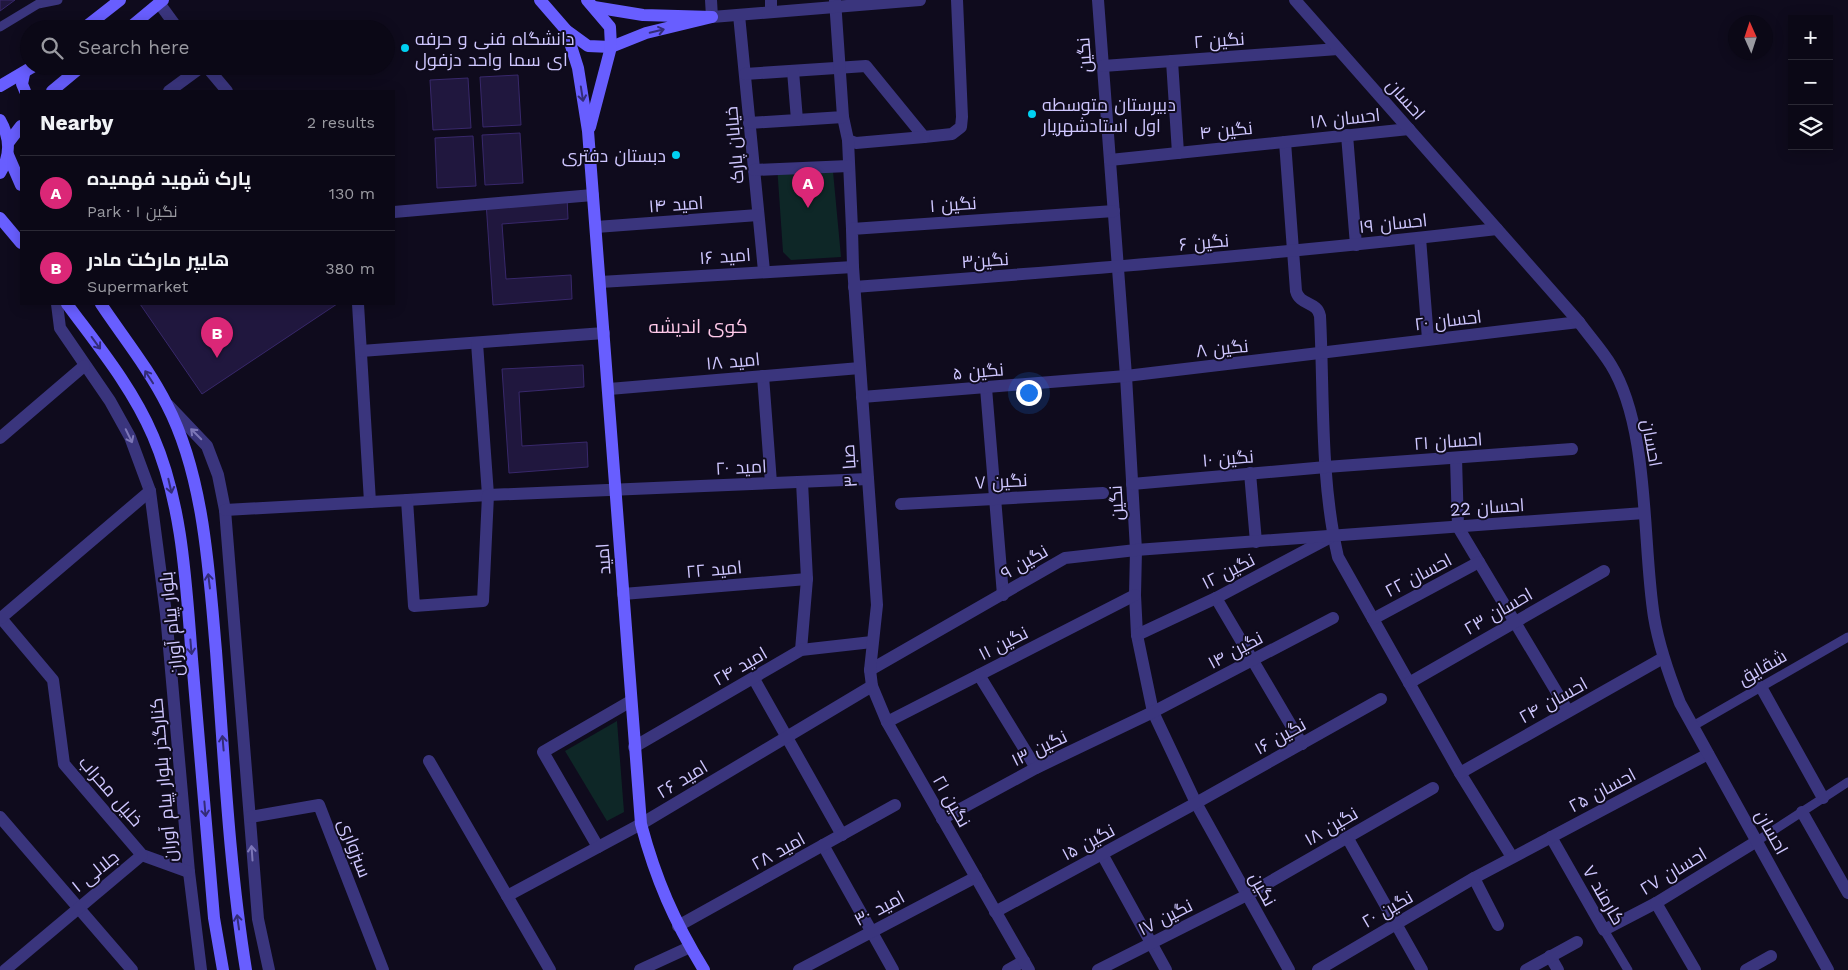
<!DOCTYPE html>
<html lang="en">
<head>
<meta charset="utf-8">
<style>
  body { margin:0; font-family:"Work Sans",Cairo,sans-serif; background:#191623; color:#f1f3f6 }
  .controls { position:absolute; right:15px; top:15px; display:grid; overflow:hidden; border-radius:0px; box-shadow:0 2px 12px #0003 }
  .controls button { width:45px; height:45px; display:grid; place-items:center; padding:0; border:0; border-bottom:1px solid #2b2935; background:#0b0816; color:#f1f3f6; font:25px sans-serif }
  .compass { position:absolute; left:1728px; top:15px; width:45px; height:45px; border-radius:50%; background:#0b0816; box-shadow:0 2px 12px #0003; rotate:357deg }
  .you { position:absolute; left:1028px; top:392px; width:18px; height:18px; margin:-12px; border:4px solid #fff; border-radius:50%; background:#1a73e8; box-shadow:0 0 0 8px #1a73e833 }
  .badge { display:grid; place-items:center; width:32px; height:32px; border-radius:50%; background:#db2777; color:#fff; font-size:16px; font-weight:700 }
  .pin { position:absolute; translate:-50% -41px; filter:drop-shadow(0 1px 2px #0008) }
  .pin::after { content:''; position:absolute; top:26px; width:18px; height:15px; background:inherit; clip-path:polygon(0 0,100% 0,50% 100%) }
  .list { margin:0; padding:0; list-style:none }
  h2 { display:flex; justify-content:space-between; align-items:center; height:65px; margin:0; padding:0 20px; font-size:21px }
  h2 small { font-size:16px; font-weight:400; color:#9a9aa1 }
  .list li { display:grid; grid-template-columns:32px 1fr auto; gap:15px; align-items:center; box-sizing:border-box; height:75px; padding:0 20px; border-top:1px solid #2b2935 }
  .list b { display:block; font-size:19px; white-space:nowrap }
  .list p { margin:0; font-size:16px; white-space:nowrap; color:#9a9aa1 }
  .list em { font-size:16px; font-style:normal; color:#9a9aa1 }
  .icon { flex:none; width:28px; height:28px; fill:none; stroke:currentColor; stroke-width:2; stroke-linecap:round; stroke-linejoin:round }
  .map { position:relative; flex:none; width:1848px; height:970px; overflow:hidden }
  .search { position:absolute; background:#0b0816; box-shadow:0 2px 12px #0003; left:20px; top:20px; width:375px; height:55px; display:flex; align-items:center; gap:12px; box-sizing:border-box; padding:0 18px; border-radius:28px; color:#9a9aa1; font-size:19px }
  .panel { position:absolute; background:#0b0816; box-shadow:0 2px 12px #0003; left:20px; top:90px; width:375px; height:215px; border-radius:0px }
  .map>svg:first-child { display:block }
</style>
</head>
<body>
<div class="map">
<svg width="1848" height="970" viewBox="0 0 1848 970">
  <rect width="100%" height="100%" fill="#0f0b1d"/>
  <g fill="#0e2727">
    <path d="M 832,161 L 841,257 L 791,260 L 783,252 L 777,165 Z"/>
    <path d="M 617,721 L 624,812 L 607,821 L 565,751 Z"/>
  </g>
  <g fill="#20173e" stroke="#38286b">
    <path d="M 0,0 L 15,0 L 0,11 Z"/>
    <path d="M 518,75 L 521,125 L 483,127 L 480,77 Z"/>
    <path d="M 468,78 L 471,128 L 433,130 L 430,80 Z"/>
    <path d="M 520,133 L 523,183 L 485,185 L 482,135 Z"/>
    <path d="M 473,136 L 476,186 L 437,188 L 435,138 Z"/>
    <path d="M 567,197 L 568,219 L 502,224 L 506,279 L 571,275 L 572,299 L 493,305 L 486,202 Z"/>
    <path d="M 140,304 L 337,304 L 202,394 Z"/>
    <path d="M 583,365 L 584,387 L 519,392 L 522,446 L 587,442 L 588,467 L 509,473 L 502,369 Z"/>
  </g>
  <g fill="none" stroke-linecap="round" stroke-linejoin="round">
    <g stroke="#3a357d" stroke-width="9">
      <path d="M 0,27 L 38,4 L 58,0"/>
      <path d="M 1693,726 L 1848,637"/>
      <path d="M 1757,841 L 1848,782"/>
      <path d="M 1604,930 L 1628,970"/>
    </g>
    <g stroke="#3a357d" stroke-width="12">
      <path d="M 711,0 L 712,17"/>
      <path d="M 771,0 L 771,12"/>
      <path d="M 1098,0 L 1126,376 L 1136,550 L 1135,595 L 1137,635 L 1153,712 L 1196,803 L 1289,970"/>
      <path d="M 159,3 L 178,29"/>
      <path d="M 739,15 L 764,271"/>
      <path d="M 1172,61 L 1178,153"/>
      <path d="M 206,66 L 227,91"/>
      <path d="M 1103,66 L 1338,49"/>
      <path d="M 745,74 L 866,66 L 924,137 L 952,134 L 961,127 L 962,117 L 957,0"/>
      <path d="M 169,91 L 203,66"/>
      <path d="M 843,117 L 848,140 L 856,143 L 924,137"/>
      <path d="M 797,120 L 843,117 L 835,0"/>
      <path d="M 749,123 L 797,120 L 793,71"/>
      <path d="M 1347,135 L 1356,245"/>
      <path d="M 848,140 L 852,229"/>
      <path d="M 1285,142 L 1296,291 C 1300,306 1317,301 1320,316 C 1324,395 1320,479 1338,557 L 1460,773 L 1512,857"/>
      <path d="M 1110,160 L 1409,129"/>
      <path d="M 754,170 L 849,166"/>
      <path d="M 394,212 L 593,195"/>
      <path d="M 596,227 L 758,215"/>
      <path d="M 1420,238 L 1428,339"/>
      <path d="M 600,282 L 853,267"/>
      <path d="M 854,287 C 1069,271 1283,254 1497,229"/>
      <path d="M 57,304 L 60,328 L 110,401 L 130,437 L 150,491 L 166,614 L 189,872 L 201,970"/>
      <path d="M 358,304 L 370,502"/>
      <path d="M 361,351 L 604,333"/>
      <path d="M 763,376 L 771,483"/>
      <path d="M 986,388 L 1003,595"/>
      <path d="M 609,389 L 860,368"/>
      <path d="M 862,397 L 1126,376 L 1579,322"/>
      <path d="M 168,405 L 207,446 L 218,475 L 225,510 L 258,919 L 269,970"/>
      <path d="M 0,438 L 84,366"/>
      <path d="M 1456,458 L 1458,527 L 1568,711"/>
      <path d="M 1250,473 L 1256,542"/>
      <path d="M 1132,484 L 1326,467 L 1572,449"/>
      <path d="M 407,500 L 488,495 L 477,343"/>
      <path d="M 901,504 L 1103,493"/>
      <path d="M 225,510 L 407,500 L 414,606 L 483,601 L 488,495 L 868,479"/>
      <path d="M 623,594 L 807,579"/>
      <path d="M 1216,598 L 1302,744"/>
      <path d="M 0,617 L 53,680 L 64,764 L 142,855 L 189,872"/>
      <path d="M 1,618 L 150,491"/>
      <path d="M 1373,619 L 1479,562"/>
      <path d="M 1137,635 L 1216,598 L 1329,538"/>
      <path d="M 801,650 L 807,579 L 802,482"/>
      <path d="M 870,670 L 1065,558 L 1136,550 L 1644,513"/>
      <path d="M 979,675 L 1036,768"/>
      <path d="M 754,679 L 842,835"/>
      <path d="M 1409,683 L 1604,571"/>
      <path d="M 1761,687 L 1823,798"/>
      <path d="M 887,722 L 1135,595"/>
      <path d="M 634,747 L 801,650 L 872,642"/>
      <path d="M 429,761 L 550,970"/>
      <path d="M 1460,773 L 1663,658"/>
      <path d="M 1802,812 L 1848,893"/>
      <path d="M 0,817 L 132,970"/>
      <path d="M 250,817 L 319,805 L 383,970"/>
      <path d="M 942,819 L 1036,768 L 1153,712 L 1333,618"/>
      <path d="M 1347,837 L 1422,970"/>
      <path d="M 1551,837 L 1604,930 L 1656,903 L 1757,841"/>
      <path d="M 823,845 L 893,970"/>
      <path d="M 598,847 L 543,752 L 631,701"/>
      <path d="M 1102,854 L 1166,970"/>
      <path d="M 507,896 L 641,824 L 872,686"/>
      <path d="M 1656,903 L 1695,970"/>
      <path d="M 995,912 L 1196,803 L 1381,699"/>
      <path d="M 1498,925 L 1474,878 L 1708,754"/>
      <path d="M 678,926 L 895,805"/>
      <path d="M 1550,956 L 1558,970"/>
      <path d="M 5,970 L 142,855"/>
      <path d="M 640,970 L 690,947"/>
      <path d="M 799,970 L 976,877"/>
      <path d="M 1008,970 L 1024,961"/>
      <path d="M 1029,970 L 887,722 L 872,686 L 870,670 L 877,605 L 853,267 L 852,229 L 1114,211"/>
      <path d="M 1098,970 L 1247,895 L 1433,788"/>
      <path d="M 1318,970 L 1474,878"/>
      <path d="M 1526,970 L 1577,942"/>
      <path d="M 1746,970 L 1771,956"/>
    </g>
    <g stroke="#3a357d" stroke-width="12">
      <path d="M 1295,0 L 1579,322 C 1589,336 1602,350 1611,365 C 1650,428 1642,543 1654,617 C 1659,647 1669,675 1680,703 L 1828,970"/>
      <path d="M 712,17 L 920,0"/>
    </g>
    <g stroke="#685eff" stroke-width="12">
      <path d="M 540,0 L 566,30 L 588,46 L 611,47 L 646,33 L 712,17 L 643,15 L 594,7"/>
      <path d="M 587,0 L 610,27 L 611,47 L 590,127"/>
      <path d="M 83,29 L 120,0"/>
      <path d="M 128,29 L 163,0"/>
      <path d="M 566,30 L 578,68 L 588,131 L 641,824 C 656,880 674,921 704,970"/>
      <path d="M 24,74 L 22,84 L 25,91"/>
      <path d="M 0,86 L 34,66"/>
      <path d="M 52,91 L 82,66"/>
      <path d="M 0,120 C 10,137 11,156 0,173"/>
      <path d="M 8,143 L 21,126"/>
      <path d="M 8,155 L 21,185"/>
      <path d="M 0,218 L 21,243"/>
      <path d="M 67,304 C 98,346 132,387 153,436 C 183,505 186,585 192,659 C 199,745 207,832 214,918 L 223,970"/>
      <path d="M 101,304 C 123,337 149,369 167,405 C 204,476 209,572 216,651 C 224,757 229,865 246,970"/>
    </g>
  </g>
  <defs><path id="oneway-shaft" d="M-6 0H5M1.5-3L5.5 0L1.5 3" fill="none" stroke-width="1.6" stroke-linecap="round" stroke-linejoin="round" transform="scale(1.25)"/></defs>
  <g stroke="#332c77">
    <use href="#oneway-shaft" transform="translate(657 31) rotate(-13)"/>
    <use href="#oneway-shaft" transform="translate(582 94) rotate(81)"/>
    <use href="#oneway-shaft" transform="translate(96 343) rotate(54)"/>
    <use href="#oneway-shaft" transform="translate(149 377) rotate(-123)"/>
    <use href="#oneway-shaft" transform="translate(170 486) rotate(77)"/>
    <use href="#oneway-shaft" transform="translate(209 581) rotate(-97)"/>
    <use href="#oneway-shaft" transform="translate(191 647) rotate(85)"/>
    <use href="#oneway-shaft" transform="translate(223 743) rotate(-95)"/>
    <use href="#oneway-shaft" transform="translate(205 809) rotate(85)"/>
    <use href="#oneway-shaft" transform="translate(238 922) rotate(-98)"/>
  </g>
  <g stroke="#7d77b8">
    <use href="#oneway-shaft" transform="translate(196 434) rotate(-135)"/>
    <use href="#oneway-shaft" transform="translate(129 436) rotate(64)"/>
    <use href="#oneway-shaft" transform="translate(252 853) rotate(-94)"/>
  </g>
  <g fill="#00d1f2" stroke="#0f0b1d" stroke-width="2">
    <circle cx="405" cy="48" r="5"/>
    <circle cx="1032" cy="114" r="5"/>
    <circle cx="676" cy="155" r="5"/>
  </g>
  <g text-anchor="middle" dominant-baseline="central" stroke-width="4" stroke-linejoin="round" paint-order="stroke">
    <g font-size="18" fill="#cfc7ff" stroke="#0f0b1d" text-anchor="start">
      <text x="415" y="38">دانشگاه فنی و حرفه<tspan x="415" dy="21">ای سما واحد دزفول</tspan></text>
      <text x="1042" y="104">دبیرستان متوسطه<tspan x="1042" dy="21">اول استادشهریار</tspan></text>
      <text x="666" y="155" text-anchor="end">دبستان دفتری</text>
    </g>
    <g font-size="18" fill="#cfc7ff" stroke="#0f0b1d">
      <text transform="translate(1219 40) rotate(-4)">نگین ۲</text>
      <text transform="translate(1084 55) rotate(-94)">نگین</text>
      <text transform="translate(1406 99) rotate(48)">احسان</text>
      <text transform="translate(1345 118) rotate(-6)">احسان ۱۸</text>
      <text transform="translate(1226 130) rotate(-6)">نگین ۴</text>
      <text transform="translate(734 145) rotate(-95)">خیابان پارک</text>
      <text transform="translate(676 204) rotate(-4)">امید ۱۴</text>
      <text transform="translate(953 204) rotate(-4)">نگین ۱</text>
      <text transform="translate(1393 223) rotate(-6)">احسان ۱۹</text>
      <text transform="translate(1204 242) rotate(-5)">نگین ۶</text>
      <text transform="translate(725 256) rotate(-4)">امید ۱۶</text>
      <text transform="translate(985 260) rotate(-4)">نگین۳</text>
      <text transform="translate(1448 320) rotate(-7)">احسان ۲۰</text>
      <text transform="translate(1222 348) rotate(-6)">نگین ۸</text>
      <text transform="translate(733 361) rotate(-5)">امید ۱۸</text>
      <text transform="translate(978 371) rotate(-5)">نگین ۵</text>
      <text transform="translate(1448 441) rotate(-4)">احسان ۲۱</text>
      <text transform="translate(1652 443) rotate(80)">احسان</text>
      <text transform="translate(1228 458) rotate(-5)">نگین ۱۰</text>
      <text transform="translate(849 466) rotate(-94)">صبا ۳</text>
      <text transform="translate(741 467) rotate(-3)">امید ۲۰</text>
      <text transform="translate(1001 481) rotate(-3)">نگین ۷</text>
      <text transform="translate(1116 503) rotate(-93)">نگین</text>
      <text transform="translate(1487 507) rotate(-4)">احسان 22</text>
      <text transform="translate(603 559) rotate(-94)">امید</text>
      <text transform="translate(1024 562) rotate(-30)">نگین ۹</text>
      <text transform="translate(714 569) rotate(-5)">امید ۲۲</text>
      <text transform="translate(1228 571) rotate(-27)">نگین ۱۲</text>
      <text transform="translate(1418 575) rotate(-28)">احسان ۲۲</text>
      <text transform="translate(1498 611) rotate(-30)">احسان ۲۳</text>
      <text transform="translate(171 624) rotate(-96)">بلوار پیام آوران</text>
      <text transform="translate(1003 643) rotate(-27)">نگین ۱۱</text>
      <text transform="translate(1235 650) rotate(-28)">نگین ۱۴</text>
      <text transform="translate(740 666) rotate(-30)">امید ۲۴</text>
      <text transform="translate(1762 667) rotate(-30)">شقایق</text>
      <text transform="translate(1553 700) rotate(-29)">احسان ۲۴</text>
      <text transform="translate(1280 736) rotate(-29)">نگین ۱۶</text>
      <text transform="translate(1039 748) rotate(-26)">نگین ۱۳</text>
      <text transform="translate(682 779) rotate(-31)">امید ۲۶</text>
      <text transform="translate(163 780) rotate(-95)">کنارگذر بلوار پیام آوران</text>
      <text transform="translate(1602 790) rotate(-28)">احسان ۲۵</text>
      <text transform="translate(111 791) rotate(49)">خلیل محراب</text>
      <text transform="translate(952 801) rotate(60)">نگین ۲۱</text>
      <text transform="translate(1331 826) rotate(-30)">نگین ۱۸</text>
      <text transform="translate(1772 832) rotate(61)">احسان</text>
      <text transform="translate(1088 842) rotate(-28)">نگین ۱۵</text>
      <text transform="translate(355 848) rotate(69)">سبزواری</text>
      <text transform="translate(778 851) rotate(-29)">امید ۲۸</text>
      <text transform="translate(95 871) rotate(-39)">جلالی ۱</text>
      <text transform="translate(1673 871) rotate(-31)">احسان ۲۷</text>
      <text transform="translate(1263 889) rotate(61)">نگین</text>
      <text transform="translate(1604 895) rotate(60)">کارمند ۷</text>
      <text transform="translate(879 908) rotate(-28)">امید ۳۰</text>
      <text transform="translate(1387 909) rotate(-30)">نگین ۲۰</text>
      <text transform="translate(1165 917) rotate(-27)">نگین ۱۷</text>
    </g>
    <g font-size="19" fill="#ffc9e9" stroke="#0f0b1d">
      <text x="698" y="326">کوی اندیشه</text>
    </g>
  </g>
</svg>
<div class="controls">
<button>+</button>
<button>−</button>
<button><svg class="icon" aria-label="layers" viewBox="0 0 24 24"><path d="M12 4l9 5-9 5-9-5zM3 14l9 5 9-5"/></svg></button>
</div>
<svg class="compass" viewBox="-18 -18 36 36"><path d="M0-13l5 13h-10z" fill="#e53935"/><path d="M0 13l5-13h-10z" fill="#9a9aa1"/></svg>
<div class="you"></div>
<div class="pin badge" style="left:808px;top:208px">A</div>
<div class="pin badge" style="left:217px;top:358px">B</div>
<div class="search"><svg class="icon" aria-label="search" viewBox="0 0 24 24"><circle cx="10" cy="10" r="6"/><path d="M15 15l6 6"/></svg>Search here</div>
<section class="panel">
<h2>Nearby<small>2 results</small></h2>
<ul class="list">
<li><span class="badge">A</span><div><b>پارک شهید فهمیده</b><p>Park · نگین ۱</p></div><em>130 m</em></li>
<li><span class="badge">B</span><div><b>هایپر مارکت مادر</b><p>Supermarket</p></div><em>380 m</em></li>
</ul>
</section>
</div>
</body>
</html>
